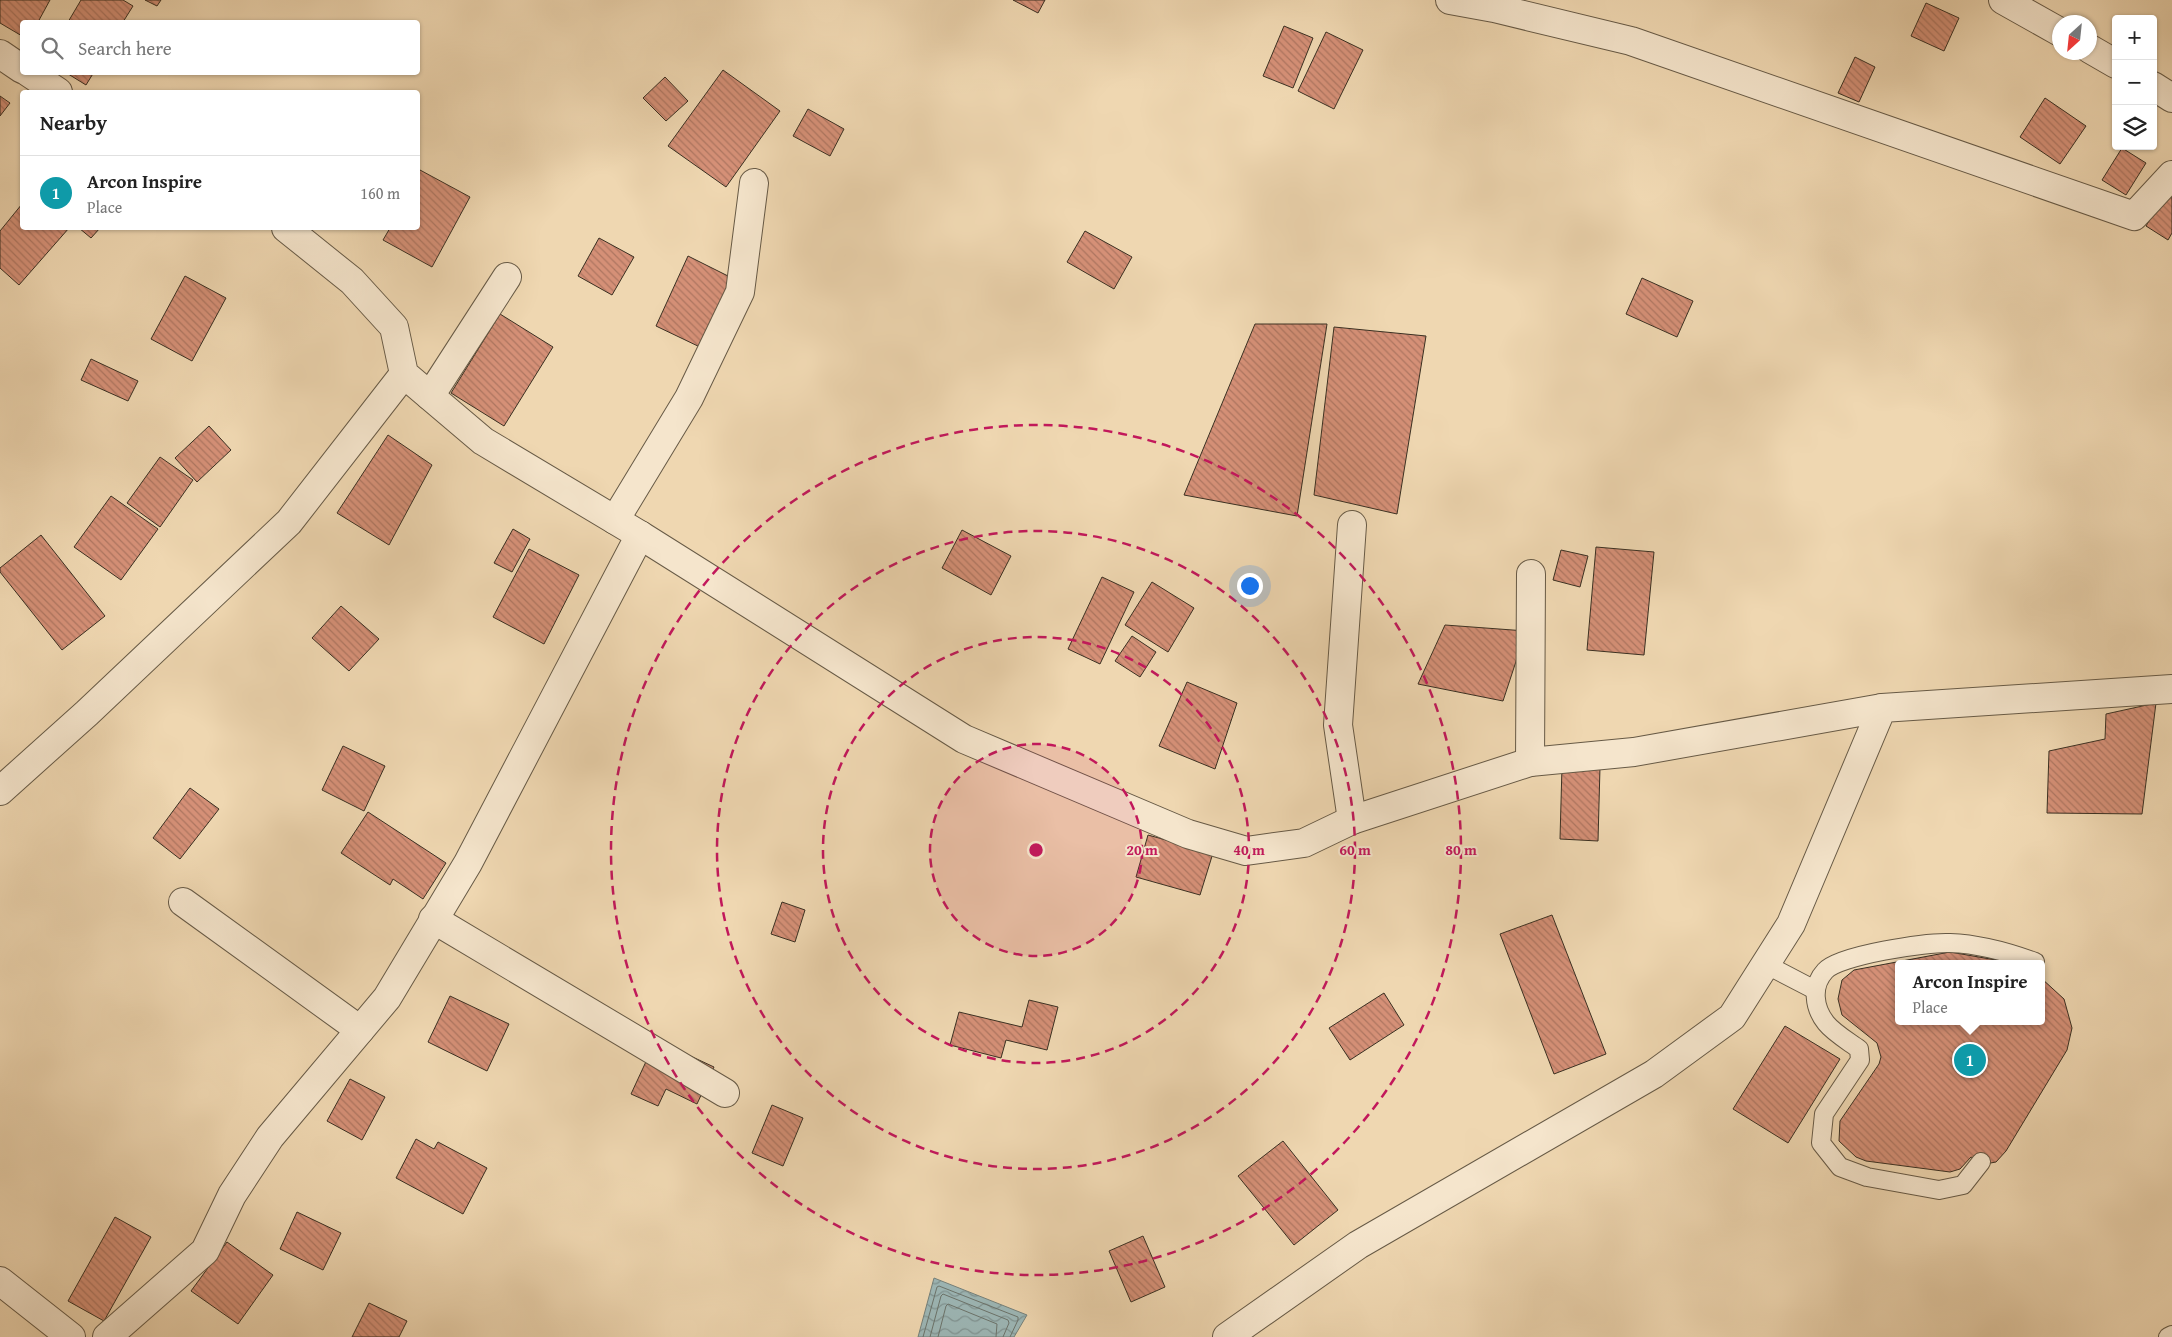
<!DOCTYPE html>
<html lang="en">
<head>
<meta charset="utf-8">
<style>
  body { margin:0; font-family:"Gentium Book Plus",serif; background:#f6f6f6; color:#222 }
  .controls { position:absolute; right:15px; top:15px; display:grid; overflow:hidden; border-radius:5px; box-shadow:0 1px 4px #0004 }
  .controls button { width:45px; height:45px; display:grid; place-items:center; padding:0; border:0; border-bottom:1px solid #e0e0e0; background:#fff; color:#222; font:25px sans-serif }
  .compass { position:absolute; left:2052px; top:15px; width:45px; height:45px; border-radius:50%; background:#fff; box-shadow:0 1px 4px #0004; rotate:207deg }
  .you { position:absolute; left:1249px; top:585px; width:18px; height:18px; margin:-12px; border:4px solid #fff; border-radius:50%; background:#1a73e8; box-shadow:0 0 0 8px #1a73e833 }
  .badge { display:grid; place-items:center; width:32px; height:32px; border-radius:50%; background:#8f2418; color:#fff; font-size:16px; font-weight:700 }
  .pin { position:absolute; translate:-50% -50%; border:2px solid #fff; box-shadow:0 1px 5px #0006 }
  .popup { position:absolute; left:1895px; top:960px; width:150px; height:65px; box-sizing:border-box; display:grid; place-content:center; border-radius:5px; background:#fff; filter:drop-shadow(0 1px 4px #0005); font-size:16px; white-space:nowrap; color:#767676 }
  .popup b { font-size:19px; color:#222 }
  .popup::after { content:''; position:absolute; left:50%; top:100%; margin-left:-10px; border:10px solid transparent; border-top-color:#fff }
  .list { margin:0; padding:0; list-style:none }
  h2 { display:flex; justify-content:space-between; align-items:center; height:65px; margin:0; padding:0 20px; font-size:21px }
  h2 small { font-size:16px; font-weight:400; color:#767676 }
  .list li { display:grid; grid-template-columns:32px 1fr auto; gap:15px; align-items:center; box-sizing:border-box; height:75px; padding:0 20px; border-top:1px solid #e0e0e0 }
  .list b { display:block; font-size:19px; white-space:nowrap }
  .list p { margin:0; font-size:16px; white-space:nowrap; color:#767676 }
  .list em { font-size:16px; font-style:normal; color:#767676 }
  .icon { flex:none; width:28px; height:28px; fill:none; stroke:currentColor; stroke-width:2; stroke-linecap:round; stroke-linejoin:round }
  .map { position:relative; flex:none; width:2172px; height:1337px; overflow:hidden }
  .search { position:absolute; background:#fff; box-shadow:0 1px 4px #0004; left:20px; top:20px; width:400px; height:55px; display:flex; align-items:center; gap:12px; box-sizing:border-box; padding:0 18px; border-radius:5px; color:#767676; font-size:19px }
  .panel { position:absolute; background:#fff; box-shadow:0 1px 4px #0004; left:20px; top:90px; width:400px; height:140px; border-radius:5px }
  .map>svg:first-child { display:block }
</style>
</head>
<body>
<div class="map">
<svg width="2172" height="1337" viewBox="0 0 2172 1337">
  <defs>
    <pattern id="water-waves" width="16" height="10" patternUnits="userSpaceOnUse" patternTransform="scale(1.25)"><rect width="16" height="10" fill="#9db7b6"/><path d="M0 5q4-4 8 0t8 0" fill="none" stroke="#819594"/></pattern>
    <pattern id="building-back-hatch" width="6" height="6" patternUnits="userSpaceOnUse" patternTransform="scale(1.25)"><rect width="6" height="6" fill="#d59077"/><path d="M-1 5l2 2M0 0l6 6M5-1l2 2" fill="none" stroke="#ae7661"/></pattern>
  </defs>
  <rect width="100%" height="100%" fill="#efd7b1"/>
  <filter id="stains"><feTurbulence type="fractalNoise" baseFrequency=".004" numOctaves="4"/><feColorMatrix values="0 0 0 0 .2 0 0 0 0 .09 0 0 0 0 .02 0 0 0 .5 -.17"/></filter>
  <radialGradient id="worn" r=".72"><stop offset=".6" stop-color="#630" stop-opacity="0"/><stop offset="1" stop-color="#630" stop-opacity=".3"/></radialGradient>
  <path fill="url(#water-waves)" stroke="#75817b" d="M 934,1278 L 1027,1315 L 1014,1337 L 918,1337 Z"/>
  <g fill="none" stroke-linecap="round" stroke-linejoin="round">
    <g stroke="#6c746c" stroke-width="1">
      <path d="M 923,1337 L 937,1287 L 939,1286 L 1018,1317 L 1018,1320 L 1010,1337"/>
      <path d="M 930,1337 L 941,1296 L 943,1294 L 1008,1320 L 1009,1323 L 1003,1337"/>
      <path d="M 938,1337 L 946,1306 L 948,1304 L 997,1324 L 996,1337"/>
    </g>
  </g>
  <g fill="url(#building-back-hatch)" stroke="#3a3022">
    <path d="M 0,0 L 50,0 L 38,22 L 22,22 L 22,36 L 0,23 Z"/>
    <path d="M 81,0 L 123,0 L 133,6 L 123,22 L 68,22 Z"/>
    <path d="M 145,0 L 161,0 L 157,6 Z"/>
    <path d="M 1013,0 L 1045,0 L 1038,13 Z"/>
    <path d="M 1926,3 L 1959,18 L 1944,51 L 1911,36 Z"/>
    <path d="M 1284,26 L 1313,38 L 1293,88 L 1263,76 Z"/>
    <path d="M 1326,32 L 1363,50 L 1334,109 L 1298,91 Z"/>
    <path d="M 1855,57 L 1875,67 L 1859,102 L 1838,93 Z"/>
    <path d="M 723,70 L 780,111 L 726,187 L 668,146 Z"/>
    <path d="M 65,72 L 94,72 L 86,85 Z"/>
    <path d="M 665,77 L 688,101 L 666,121 L 643,98 Z"/>
    <path d="M 0,96 L 10,103 L 0,116 Z"/>
    <path d="M 2045,98 L 2086,126 L 2060,164 L 2020,137 Z"/>
    <path d="M 808,109 L 844,129 L 830,156 L 793,136 Z"/>
    <path d="M 2122,148 L 2146,163 L 2126,195 L 2102,180 Z"/>
    <path d="M 420,170 L 470,197 L 432,267 L 383,240 L 390,228 L 418,228 L 418,175 Z"/>
    <path d="M 2165,194 L 2172,198 L 2172,233 L 2168,240 L 2146,226 Z"/>
    <path d="M 22,204 L 22,228 L 69,228 L 19,285 L 0,268 L 0,231 Z"/>
    <path d="M 79,228 L 100,228 L 91,238 Z"/>
    <path d="M 1085,231 L 1132,257 L 1114,289 L 1067,262 Z"/>
    <path d="M 599,238 L 634,257 L 612,295 L 578,276 Z"/>
    <path d="M 688,256 L 734,279 L 702,348 L 656,326 Z"/>
    <path d="M 185,276 L 226,298 L 192,361 L 151,339 Z"/>
    <path d="M 1642,278 L 1693,301 L 1677,337 L 1626,314 Z"/>
    <path d="M 500,314 L 553,347 L 504,426 L 451,393 Z"/>
    <path d="M 1255,324 L 1327,324 L 1297,516 L 1184,495 Z"/>
    <path d="M 1334,327 L 1426,336 L 1397,514 L 1314,495 Z"/>
    <path d="M 91,359 L 138,381 L 128,401 L 81,380 Z"/>
    <path d="M 209,426 L 231,450 L 197,482 L 175,458 Z"/>
    <path d="M 388,435 L 432,465 L 389,545 L 337,513 Z"/>
    <path d="M 160,457 L 193,480 L 160,527 L 127,503 Z"/>
    <path d="M 111,496 L 158,529 L 121,580 L 74,547 Z"/>
    <path d="M 513,529 L 530,539 L 512,572 L 494,563 Z"/>
    <path d="M 962,530 L 1011,556 L 991,595 L 942,568 Z"/>
    <path d="M 41,535 L 105,616 L 62,650 L 0,572 L 0,568 Z"/>
    <path d="M 1596,547 L 1654,552 L 1644,655 L 1587,650 Z"/>
    <path d="M 529,549 L 579,575 L 544,644 L 493,617 Z"/>
    <path d="M 1561,550 L 1588,556 L 1580,587 L 1553,580 Z"/>
    <path d="M 1102,577 L 1134,592 L 1100,664 L 1068,649 Z"/>
    <path d="M 1152,582 L 1194,608 L 1168,652 L 1125,625 Z"/>
    <path d="M 341,606 L 379,639 L 349,671 L 312,638 Z"/>
    <path d="M 1445,625 L 1526,631 L 1503,701 L 1418,684 Z"/>
    <path d="M 1132,636 L 1156,652 L 1140,677 L 1115,661 Z"/>
    <path d="M 1187,682 L 1237,703 L 1215,769 L 1159,746 Z"/>
    <path d="M 2156,703 L 2142,814 L 2047,813 L 2049,751 L 2105,739 L 2106,714 Z"/>
    <path d="M 343,746 L 385,766 L 364,811 L 322,790 Z"/>
    <path d="M 1562,766 L 1600,767 L 1598,841 L 1560,839 Z"/>
    <path d="M 190,788 L 219,809 L 180,859 L 153,838 Z"/>
    <path d="M 368,812 L 446,863 L 423,899 L 393,879 L 390,885 L 341,853 Z"/>
    <path d="M 1148,835 L 1213,853 L 1200,895 L 1136,877 Z"/>
    <path d="M 782,902 L 805,910 L 795,942 L 771,934 Z"/>
    <path d="M 1552,915 L 1606,1054 L 1554,1074 L 1500,934 Z"/>
    <path d="M 1950,952 L 1996,960 L 2008,964 L 1899,964 L 1899,1021 L 2041,1021 L 2041,978 L 2064,999 L 2072,1028 L 2067,1050 L 2006,1151 L 1996,1162 L 1985,1164 L 1971,1157 L 1960,1169 L 1950,1172 L 1866,1161 L 1856,1157 L 1839,1141 L 1840,1121 L 1879,1064 L 1881,1057 L 1877,1043 L 1842,1015 L 1838,999 L 1842,980 L 1854,970 Z"/>
    <path d="M 1384,993 L 1404,1025 L 1350,1060 L 1329,1028 Z"/>
    <path d="M 450,996 L 509,1024 L 487,1071 L 428,1042 Z"/>
    <path d="M 1029,1000 L 1058,1007 L 1047,1050 L 1006,1040 L 1001,1058 L 950,1045 L 959,1012 L 1022,1027 Z"/>
    <path d="M 1785,1026 L 1840,1059 L 1788,1143 L 1733,1109 Z"/>
    <path d="M 656,1040 L 714,1067 L 697,1104 L 666,1089 L 658,1106 L 631,1094 Z"/>
    <path d="M 350,1079 L 385,1097 L 362,1140 L 327,1121 Z"/>
    <path d="M 772,1105 L 803,1118 L 783,1166 L 752,1153 Z"/>
    <path d="M 416,1139 L 434,1149 L 438,1142 L 487,1168 L 463,1214 L 396,1178 Z"/>
    <path d="M 1283,1141 L 1338,1210 L 1294,1245 L 1238,1176 Z"/>
    <path d="M 297,1212 L 341,1233 L 323,1270 L 280,1249 Z"/>
    <path d="M 115,1217 L 151,1237 L 104,1321 L 68,1301 Z"/>
    <path d="M 1143,1236 L 1165,1287 L 1131,1302 L 1109,1251 Z"/>
    <path d="M 227,1242 L 273,1275 L 238,1324 L 191,1291 Z"/>
    <path d="M 369,1303 L 407,1321 L 399,1337 L 352,1337 Z"/>
  </g>
  <g fill="none" stroke-linecap="round" stroke-linejoin="round">
    <g stroke="#675a46" stroke-width="20">
      <g id="lane">
        <path d="M 1765,964 L 1815,990"/>
        <path d="M 1981,1162 L 1963,1185 L 1939,1190 L 1867,1177 L 1840,1167 L 1821,1143 L 1824,1114 L 1860,1060 L 1859,1049 C 1848,1041 1834,1033 1826,1023 C 1814,1008 1811,986 1825,971 C 1839,955 1927,942 1950,943 C 1979,944 2008,952 2035,962"/>
        <path d="M 2168,1337 L 2172,1335"/>
      </g>
    </g>
    <g stroke="#675a46" stroke-width="30">
      <g id="street">
        <path d="M 1450,0 L 1494,8 L 1631,41 L 2134,216 L 2172,175"/>
        <path d="M 2003,0 L 2060,32"/>
        <path d="M 2090,49 L 2116,64"/>
        <path d="M 0,54 L 22,69"/>
        <path d="M 28,72 L 58,92"/>
        <path d="M 2153,86 L 2172,98"/>
        <path d="M 286,228 L 352,281 L 394,327 L 404,374 L 483,441 L 640,535 L 964,739 L 1188,834 L 1246,851 L 1304,843 L 1352,820 L 1530,762 L 1634,752 L 1882,708"/>
        <path d="M 430,396 L 507,277"/>
        <path d="M 615,520 L 689,398 L 740,292 L 754,183"/>
        <path d="M 1352,525 L 1338,725 L 1352,820"/>
        <path d="M 1530,762 L 1531,574"/>
        <path d="M 0,791 L 87,713 L 289,522 L 404,374"/>
        <path d="M 183,902 L 360,1030"/>
        <path d="M 433,919 L 725,1093"/>
        <path d="M 0,1281 L 71,1337"/>
        <path d="M 107,1337 L 205,1251 L 232,1195 L 270,1137 L 387,998 L 468,863 L 640,535"/>
        <path d="M 1227,1337 L 1358,1245 L 1654,1074 L 1732,1017 L 1791,924 L 1882,708 L 2172,689"/>
      </g>
    </g>
    <use href="#lane" stroke="#f5e5cc" stroke-width="18"/>
    <use href="#street" stroke="#f5e5cc" stroke-width="28"/>
  </g>
  <circle cx="1036" cy="850" r="106" fill="#c2185b" fill-opacity=".12"/>
  <g fill="none" stroke="#c2185b" stroke-width="2.5" stroke-dasharray="9 6">
    <circle cx="1036" cy="850" r="106"/>
    <circle cx="1036" cy="850" r="213"/>
    <circle cx="1036" cy="850" r="319"/>
    <circle cx="1036" cy="850" r="425"/>
  </g>
  <circle cx="1036" cy="850" r="8" fill="#c2185b" stroke="#f5e5cc" stroke-width="2.5"/>
  <g font-size="15" text-anchor="middle" font-weight="bold" fill="#c2185b" stroke="#f5e5cc" stroke-width="4" stroke-linejoin="round" paint-order="stroke">
    <text x="1142" y="855">20 m</text>
    <text x="1249" y="855">40 m</text>
    <text x="1355" y="855">60 m</text>
    <text x="1461" y="855">80 m</text>
  </g>
  <rect width="100%" height="100%" filter="url(#stains)"/>
  <rect width="100%" height="100%" fill="url(#worn)"/>
</svg>
<div class="controls">
<button>+</button>
<button>−</button>
<button><svg class="icon" aria-label="layers" viewBox="0 0 24 24"><path d="M12 4l9 5-9 5-9-5zM3 14l9 5 9-5"/></svg></button>
</div>
<svg class="compass" viewBox="-18 -18 36 36"><path d="M0-13l5 13h-10z" fill="#e53935"/><path d="M0 13l5-13h-10z" fill="#767676"/></svg>
<div class="you"></div>
<div class="pin badge" style="left:1970px;top:1060px;background:#0f9aa8">1</div>
<div class="popup"><b>Arcon Inspire</b>Place</div>
<div class="search"><svg class="icon" aria-label="search" viewBox="0 0 24 24"><circle cx="10" cy="10" r="6"/><path d="M15 15l6 6"/></svg>Search here</div>
<section class="panel">
<h2>Nearby<small></small></h2>
<ul class="list">
<li><span class="badge" style="background:#0f9aa8">1</span><div><b>Arcon Inspire</b><p>Place</p></div><em>160 m</em></li>
</ul>
</section>
</div>
</body>
</html>
